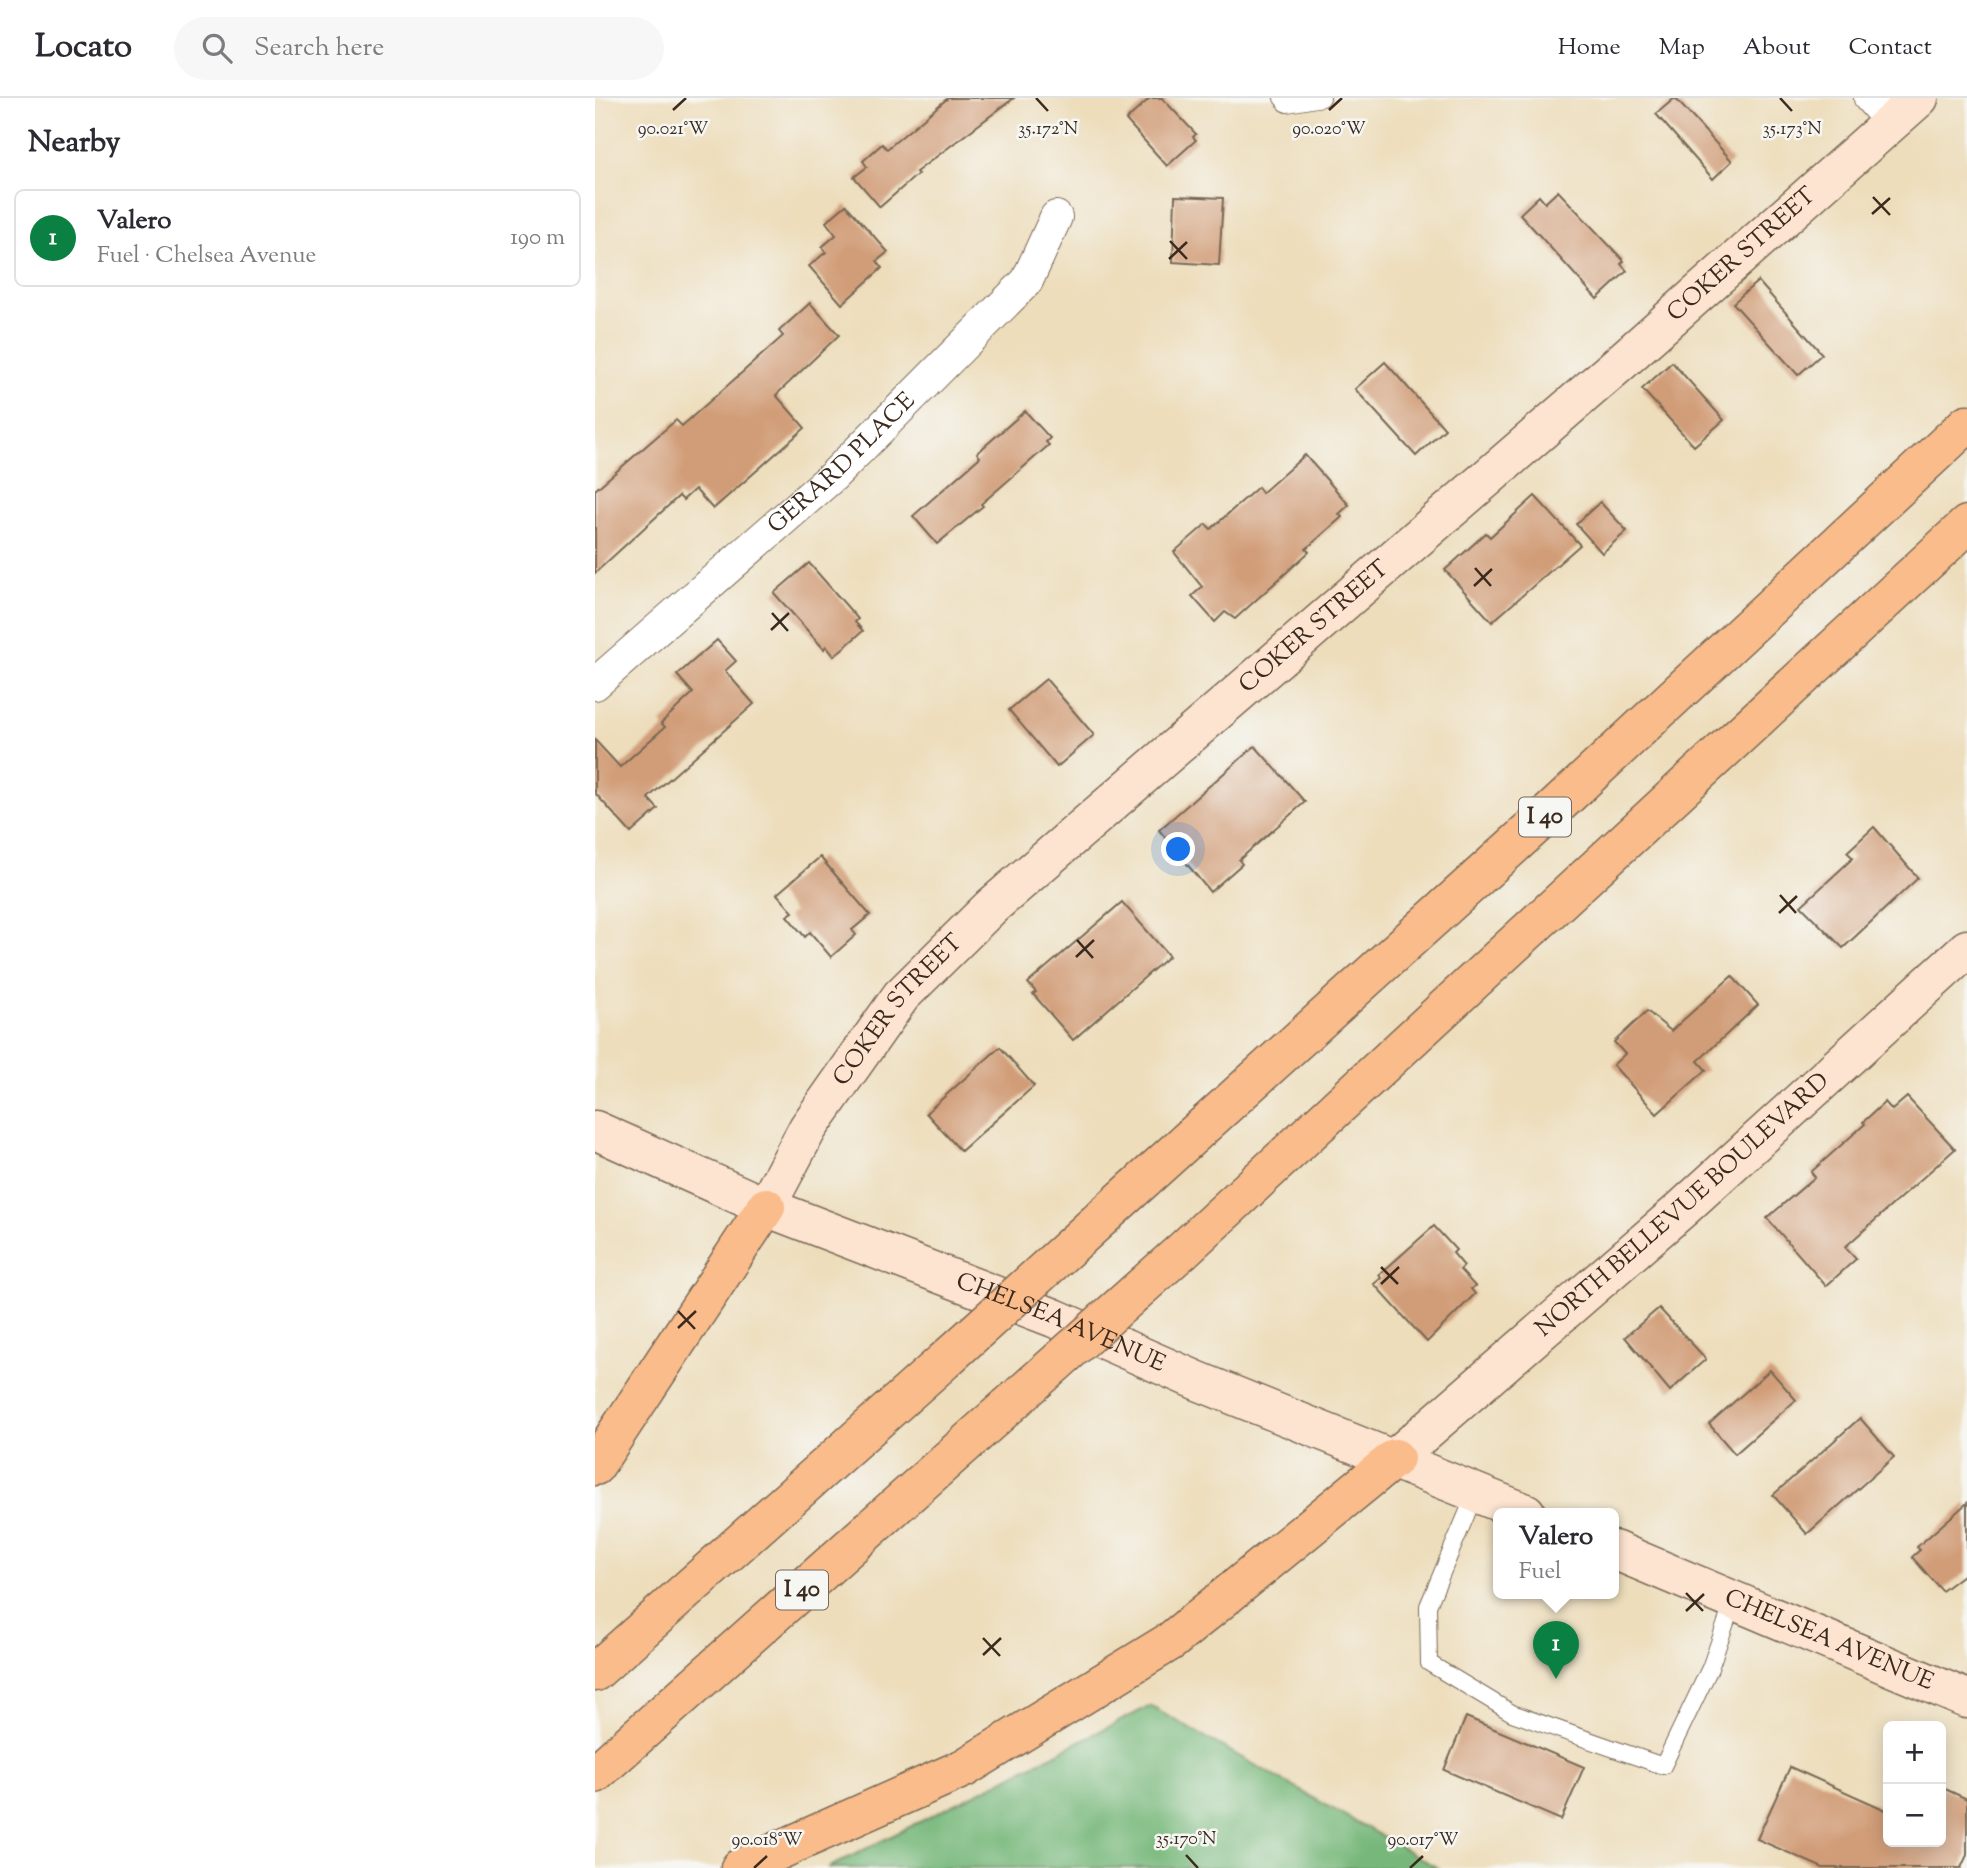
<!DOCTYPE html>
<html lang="en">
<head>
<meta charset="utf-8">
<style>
  body { margin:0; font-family:"Sorts Mill Goudy",serif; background:#f7f7f7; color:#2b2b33 }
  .controls { position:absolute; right:21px; bottom:21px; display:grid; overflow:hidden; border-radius:10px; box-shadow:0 4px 18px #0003 }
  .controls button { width:63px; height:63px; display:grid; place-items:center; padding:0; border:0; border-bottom:2px solid #e1e1e2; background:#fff; color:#2b2b33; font:35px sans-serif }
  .you { position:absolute; left:584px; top:752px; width:24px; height:24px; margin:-18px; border:5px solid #fff; border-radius:50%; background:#1a73e8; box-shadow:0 0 0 10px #1a73e833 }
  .badge { display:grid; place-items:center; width:46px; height:46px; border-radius:50%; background:#0b8043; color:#fff; font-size:23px; font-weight:700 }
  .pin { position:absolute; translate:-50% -58px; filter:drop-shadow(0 2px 4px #0008) }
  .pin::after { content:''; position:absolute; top:37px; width:24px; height:21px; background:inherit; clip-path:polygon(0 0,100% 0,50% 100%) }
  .popup { position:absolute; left:898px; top:1410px; width:126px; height:91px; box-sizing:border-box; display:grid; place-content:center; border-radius:10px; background:#fff; filter:drop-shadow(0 2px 5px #0005); font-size:23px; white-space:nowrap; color:#7c7c81 }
  .popup b { font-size:26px; color:#2b2b33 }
  .popup::after { content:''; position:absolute; left:50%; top:100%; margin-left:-14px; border:14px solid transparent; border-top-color:#fff }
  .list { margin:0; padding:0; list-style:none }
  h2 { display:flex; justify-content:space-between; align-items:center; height:91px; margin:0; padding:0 28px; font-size:30px }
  h2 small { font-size:23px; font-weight:400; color:#7c7c81 }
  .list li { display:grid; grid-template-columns:46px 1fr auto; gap:21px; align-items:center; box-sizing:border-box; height:98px; margin:0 14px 14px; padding:0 14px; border:2px solid #e1e1e2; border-radius:10px }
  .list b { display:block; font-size:26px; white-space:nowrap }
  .list p { margin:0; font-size:23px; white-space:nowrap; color:#7c7c81 }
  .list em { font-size:23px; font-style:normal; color:#7c7c81 }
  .icon { flex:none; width:38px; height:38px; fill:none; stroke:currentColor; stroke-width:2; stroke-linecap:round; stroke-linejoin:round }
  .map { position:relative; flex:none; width:1372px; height:1770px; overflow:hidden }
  header { display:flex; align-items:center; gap:42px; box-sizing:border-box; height:98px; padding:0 35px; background:#fff; border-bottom:2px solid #e1e1e2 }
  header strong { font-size:33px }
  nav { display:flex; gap:38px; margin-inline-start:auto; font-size:24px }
  .search { width:490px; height:63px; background:#f7f7f7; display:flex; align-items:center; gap:18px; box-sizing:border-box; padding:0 24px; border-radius:38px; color:#7c7c81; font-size:26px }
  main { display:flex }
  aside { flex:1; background:#fff }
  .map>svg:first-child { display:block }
</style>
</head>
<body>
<header>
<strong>Locato</strong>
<div class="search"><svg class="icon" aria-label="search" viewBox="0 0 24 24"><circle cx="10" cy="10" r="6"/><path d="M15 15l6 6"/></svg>Search here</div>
<nav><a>Home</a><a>Map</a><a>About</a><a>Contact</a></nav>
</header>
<main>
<aside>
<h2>Nearby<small></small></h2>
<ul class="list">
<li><span class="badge">1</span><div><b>Valero</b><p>Fuel · Chelsea Avenue</p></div><em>190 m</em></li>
</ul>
</aside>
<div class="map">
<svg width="1372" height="1770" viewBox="0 0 1372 1770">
  <rect width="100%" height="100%" fill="#f6f6f2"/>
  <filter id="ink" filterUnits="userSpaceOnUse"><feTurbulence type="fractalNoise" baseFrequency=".0143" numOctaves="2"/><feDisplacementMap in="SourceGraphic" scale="14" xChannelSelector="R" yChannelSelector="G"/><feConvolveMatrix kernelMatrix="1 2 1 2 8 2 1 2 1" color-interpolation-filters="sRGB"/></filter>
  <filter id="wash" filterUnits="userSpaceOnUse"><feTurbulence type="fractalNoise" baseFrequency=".00686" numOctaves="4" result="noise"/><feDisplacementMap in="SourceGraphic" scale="28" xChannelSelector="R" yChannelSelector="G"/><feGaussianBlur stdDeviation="1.57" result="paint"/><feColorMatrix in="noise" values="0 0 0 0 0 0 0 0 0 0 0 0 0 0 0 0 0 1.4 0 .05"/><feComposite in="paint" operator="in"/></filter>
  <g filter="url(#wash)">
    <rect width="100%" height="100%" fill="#edddbb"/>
    <path fill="#77b87a" stroke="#59714c" stroke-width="2" d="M 555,1608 L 843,1770 L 233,1770 Z"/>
    <g id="blocks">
      <g fill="#d19d78">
        <path d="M 353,0 L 419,0 L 321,74 L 323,76 L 285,109 L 259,79 L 272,69 L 268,63 L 287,46 L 292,51 Z"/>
        <path d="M 555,0 L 567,0 L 601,36 L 598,39 L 601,42 L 572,68 L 531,22 Z"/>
        <path d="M 1080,0 L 1137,63 L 1118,81 L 1061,16 Z"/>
        <path d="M 963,93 L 1029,163 L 1026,166 L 1032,173 L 1002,201 L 925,116 L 944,98 L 950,105 Z"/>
        <path d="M 580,98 L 628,100 L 624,167 L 578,164 Z"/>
        <path d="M 251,107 L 293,154 L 282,163 L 287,170 L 247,206 L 214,168 L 231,154 L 227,149 L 241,137 L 231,124 Z"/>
        <path d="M 1163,183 L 1227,256 L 1203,277 L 1138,205 Z"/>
        <path d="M 215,205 L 244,237 L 181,297 L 210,330 L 118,411 L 100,391 L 88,402 L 84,398 L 0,475 L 0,392 L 81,322 L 87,328 L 188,238 L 184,233 Z"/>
        <path d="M 790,264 L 850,331 L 821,358 L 760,291 Z"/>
        <path d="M 1077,264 L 1129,322 L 1099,348 L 1047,291 Z"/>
        <path d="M 430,313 L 455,340 L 451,344 L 454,347 L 386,406 L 388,408 L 342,446 L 318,418 L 385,359 L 382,355 Z"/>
        <path d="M 710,357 L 754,407 L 744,416 L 747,419 L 711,451 L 714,454 L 640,521 L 630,514 L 620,524 L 597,498 L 607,489 L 579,454 L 611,426 L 616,431 L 663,389 L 667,395 Z"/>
        <path d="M 940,398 L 985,447 L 897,524 L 850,472 L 891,435 L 895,439 Z"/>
        <path d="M 1005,404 L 1032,433 L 1007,455 L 981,426 Z"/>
        <path d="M 214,465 L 263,521 L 260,524 L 268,533 L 239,558 L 231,548 L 229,551 L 179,495 Z"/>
        <path d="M 122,542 L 141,563 L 130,573 L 159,606 L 53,700 L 63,711 L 36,735 L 0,695 L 0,642 L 25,669 L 70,629 L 66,625 L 98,595 L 82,577 Z"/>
        <path d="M 451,581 L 499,637 L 462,669 L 414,612 Z"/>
        <path d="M 660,648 L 710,704 L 644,762 L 647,766 L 615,794 L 564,732 Z"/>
        <path d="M 1279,729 L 1323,780 L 1248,850 L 1206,808 L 1258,760 L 1252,754 Z"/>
        <path d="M 225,759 L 275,817 L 257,832 L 261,837 L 236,859 L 215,834 L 210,839 L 192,818 L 198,814 L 182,796 Z"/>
        <path d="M 527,804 L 574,858 L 478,942 L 438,896 L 441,894 L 433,885 Z"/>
        <path d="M 1137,878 L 1163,907 L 1103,963 L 1111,972 L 1062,1016 L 1018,967 L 1030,956 L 1019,944 L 1052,913 L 1076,933 Z"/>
        <path d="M 405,949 L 439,988 L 366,1053 L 331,1015 Z"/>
        <path d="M 1312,999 L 1360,1051 L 1250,1149 L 1261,1161 L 1231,1188 L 1172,1120 L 1220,1079 L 1216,1074 L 1270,1026 L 1268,1024 L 1290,1004 L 1297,1012 Z"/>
        <path d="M 839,1128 L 861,1152 L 858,1155 L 869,1168 L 865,1172 L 880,1188 L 876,1191 L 880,1196 L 832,1244 L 779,1186 L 786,1180 L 784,1177 Z"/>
        <path d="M 1064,1210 L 1111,1261 L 1075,1293 L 1030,1239 Z"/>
        <path d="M 1175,1272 L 1201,1302 L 1140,1356 L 1114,1326 Z"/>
        <path d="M 1265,1320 L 1299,1359 L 1212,1436 L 1178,1397 Z"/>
        <path d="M 1372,1405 L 1372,1474 L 1347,1493 L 1317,1459 L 1325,1452 L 1322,1449 Z"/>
        <path d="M 871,1619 L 989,1669 L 966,1722 L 849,1672 Z"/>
        <path d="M 1195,1669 L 1293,1713 L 1293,1744 L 1346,1744 L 1346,1689 L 1372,1701 L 1372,1757 L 1366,1770 L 1228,1770 L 1162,1741 Z"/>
      </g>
    </g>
  </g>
  <g filter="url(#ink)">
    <use href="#blocks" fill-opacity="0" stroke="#796955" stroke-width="2"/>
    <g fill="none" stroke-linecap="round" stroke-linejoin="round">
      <g stroke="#796955" stroke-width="18">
        <g id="service">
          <path d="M 687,0 L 692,6 L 727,0"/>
          <path d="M 881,1394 L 833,1508 L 834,1565 L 917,1615 L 1068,1668 L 1115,1570 L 1139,1502"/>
        </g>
      </g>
      <g stroke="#796955" stroke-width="34">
        <g id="minor">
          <path d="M 1275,0 L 1296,24"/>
          <path id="s1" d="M 0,586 L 238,378 L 432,183 L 461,119"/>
        </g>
      </g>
      <g stroke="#796955" stroke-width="41">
        <g id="secondary">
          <path id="s2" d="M 0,1032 L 171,1109 L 459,1220 L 603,1283 L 931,1415"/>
          <path id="s3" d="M 171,1109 L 213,1030 L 306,898 L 396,809 L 1025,265 L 1324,0"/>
          <path id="s4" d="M 800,1360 L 1087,1111 L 1372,851"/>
          <path id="s5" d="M 1019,1452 L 1372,1601"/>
        </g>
      </g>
      <g stroke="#796955" stroke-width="41">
        <g id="motorway">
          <path d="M 522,1106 L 951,718 L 1372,326"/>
          <path d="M 588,1152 L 1372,427"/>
          <path d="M 0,1368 L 171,1109"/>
          <path d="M 0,1574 L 349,1263"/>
          <path d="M 0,1676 L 413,1308"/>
          <path d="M 145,1770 L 369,1670 L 576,1543 L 800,1360"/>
        </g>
      </g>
      <use href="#service" stroke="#fff" stroke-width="16"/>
      <use href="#minor" stroke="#fff" stroke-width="32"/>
      <use href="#secondary" stroke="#fde4d1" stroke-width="38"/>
      <use href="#motorway" stroke="#fabc8b" stroke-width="38"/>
      <g stroke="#796955" stroke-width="41" stroke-linecap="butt">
        <g id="motorway-bridge">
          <path d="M 349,1263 L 522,1106"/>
          <path d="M 413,1308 L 588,1152"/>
        </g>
      </g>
      <use href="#motorway-bridge" stroke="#fabc8b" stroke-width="38"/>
    </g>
  </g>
  <path fill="none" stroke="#3b2a1e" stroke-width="2.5" d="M 441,0 L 453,13M 1185,0 L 1197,13M 78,12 L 91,0M 734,12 L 747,0M 1278,99 L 1295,117M 1277,116 L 1295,100M 575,143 L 592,161M 574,161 L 592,144M 880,470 L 896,488M 879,488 L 897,471M 177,515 L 193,533M 176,532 L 194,515M 1185,797 L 1201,815M 1184,815 L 1202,798M 482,842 L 498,860M 481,859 L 499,842M 786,1169 L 803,1186M 786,1186 L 804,1169M 83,1213 L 100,1231M 83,1230 L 101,1213M 1091,1495 L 1108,1513M 1091,1513 L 1109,1496M 388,1540 L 405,1558M 388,1557 L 406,1540M 591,1757 L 603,1770M 159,1770 L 172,1758M 815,1770 L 828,1758"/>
  <g text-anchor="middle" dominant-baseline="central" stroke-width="5" stroke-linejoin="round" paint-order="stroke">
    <g fill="#f6f6f2" stroke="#73675e" stroke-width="2">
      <rect x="924" y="699.5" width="52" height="39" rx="5"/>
      <rect x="181" y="1472.5" width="52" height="39" rx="5"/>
    </g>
    <g font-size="23" font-weight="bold" fill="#3b2a1e">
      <text x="950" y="719">I 40</text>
      <text x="207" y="1492">I 40</text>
    </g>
    <g font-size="24" fill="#3b2a1e" stroke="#f6f6f2">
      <text stroke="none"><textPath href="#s3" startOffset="1372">COKER STREET</textPath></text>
      <text stroke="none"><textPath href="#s1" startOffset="331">GERARD PLACE</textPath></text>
      <text stroke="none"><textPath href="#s3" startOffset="805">COKER STREET</textPath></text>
      <text stroke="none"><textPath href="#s3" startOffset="238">COKER STREET</textPath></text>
      <text stroke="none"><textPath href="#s4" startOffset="383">NORTH BELLEVUE BOULEVARD</textPath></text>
      <text stroke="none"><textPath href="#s2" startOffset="504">CHELSEA AVENUE</textPath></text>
      <text stroke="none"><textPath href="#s5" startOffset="233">CHELSEA AVENUE</textPath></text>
    </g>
  </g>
  <g font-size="18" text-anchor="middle" fill="#3b2a1e" stroke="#f6f6f2" stroke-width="5" stroke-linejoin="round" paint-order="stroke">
    <text x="78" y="36">90.021°W</text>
    <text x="734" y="36">90.020°W</text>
    <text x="453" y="36">35.172°N</text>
    <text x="1197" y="36">35.173°N</text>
    <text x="591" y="1746">35.170°N</text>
    <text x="172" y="1747">90.018°W</text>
    <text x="828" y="1747">90.017°W</text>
  </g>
</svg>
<div class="controls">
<button>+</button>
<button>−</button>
</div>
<div class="you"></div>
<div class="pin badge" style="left:961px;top:1581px">1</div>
<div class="popup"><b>Valero</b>Fuel</div>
</div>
</main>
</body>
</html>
